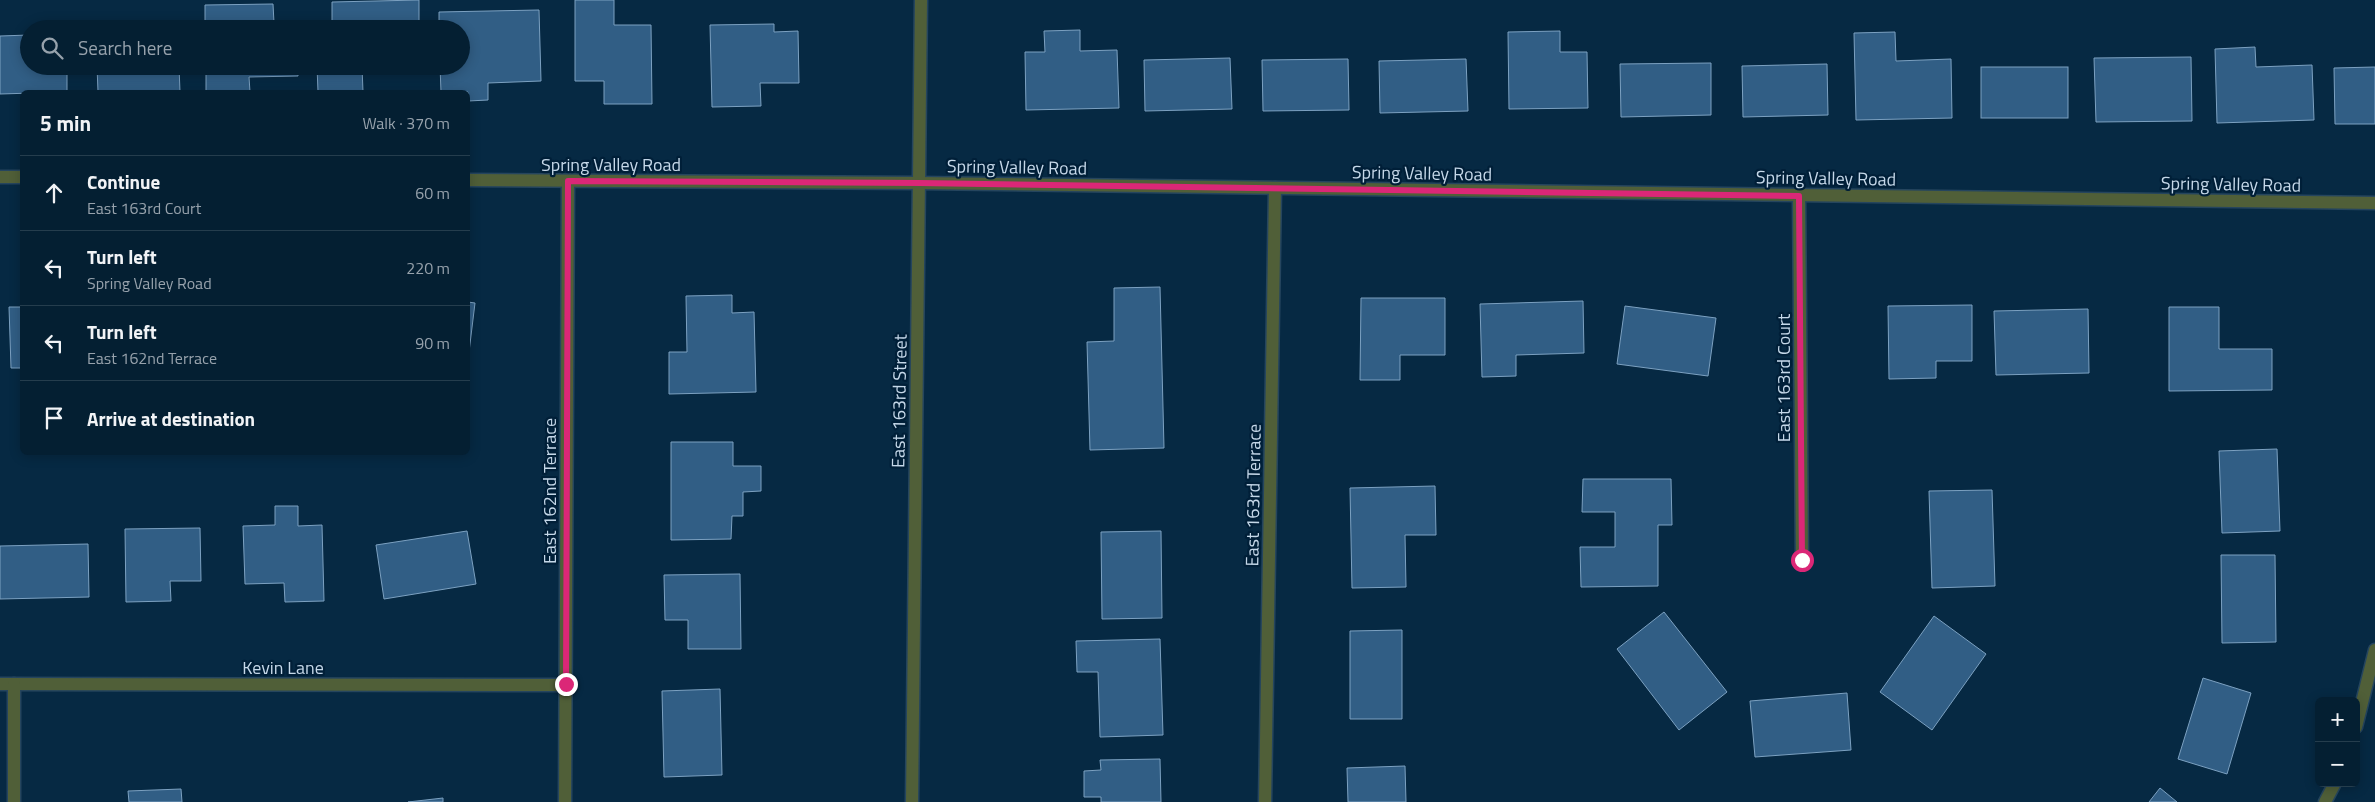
<!DOCTYPE html>
<html lang="en">
<head>
<meta charset="utf-8">
<style>
  body { margin:0; font-family:"Titillium Web",sans-serif; background:#122c3e; color:#f1f3f6 }
  .controls { position:absolute; right:15px; bottom:15px; display:grid; overflow:hidden; border-radius:8px; box-shadow:0 2px 12px #0003 }
  .controls button { width:45px; height:45px; display:grid; place-items:center; padding:0; border:0; border-bottom:1px solid #253d4d; background:#041f32; color:#f1f3f6; font:25px sans-serif }
  .stop { position:absolute; width:15px; height:15px; margin:-11px; border:4px solid #db2777; border-radius:50%; background:#fff }
  .stop.end { background:#db2777; border-color:#fff; box-shadow:0 1px 5px #0008 }
  .list { margin:0; padding:0; list-style:none }
  h2 { display:flex; justify-content:space-between; align-items:center; height:65px; margin:0; padding:0 20px; font-size:21px }
  h2 small { font-size:16px; font-weight:400; color:#97a2ac }
  .list li { display:grid; grid-template-columns:32px 1fr auto; gap:15px; align-items:center; box-sizing:border-box; height:75px; padding:0 20px; border-top:1px solid #253d4d }
  .list b { display:block; font-size:19px; white-space:nowrap }
  .list p { margin:0; font-size:16px; white-space:nowrap; color:#97a2ac }
  .list em { font-size:16px; font-style:normal; color:#97a2ac }
  .icon { flex:none; width:28px; height:28px; fill:none; stroke:currentColor; stroke-width:2; stroke-linecap:round; stroke-linejoin:round }
  .map { position:relative; flex:none; width:2375px; height:802px; overflow:hidden }
  .search { position:absolute; background:#041f32; box-shadow:0 2px 12px #0003; left:20px; top:20px; width:450px; height:55px; display:flex; align-items:center; gap:12px; box-sizing:border-box; padding:0 18px; border-radius:28px; color:#97a2ac; font-size:19px }
  .panel { position:absolute; background:#041f32; box-shadow:0 2px 12px #0003; left:20px; top:90px; width:450px; height:365px; border-radius:8px }
  .map>svg:first-child { display:block }
</style>
</head>
<body>
<div class="map">
<svg width="2375" height="802" viewBox="0 0 2375 802">
  <rect width="100%" height="100%" fill="#062943"/>
  <g fill="#315e85" stroke="#7ca1c1">
    <path d="M 419,0 L 419,29 L 332,29 L 332,2 Z"/>
    <path d="M 575,0 L 614,0 L 614,25 L 651,25 L 652,104 L 604,104 L 604,81 L 575,81 Z"/>
    <path d="M 273,4 L 274,23 L 297,22 L 297,29 L 205,29 L 205,5 Z"/>
    <path d="M 539,10 L 541,81 L 488,83 L 488,100 L 468,101 L 468,92 L 441,92 L 440,66 L 461,66 L 461,29 L 439,29 L 439,12 Z"/>
    <path d="M 774,24 L 774,32 L 798,31 L 799,83 L 760,83 L 761,106 L 712,107 L 710,25 Z"/>
    <path d="M 1080,30 L 1080,51 L 1117,50 L 1119,108 L 1026,110 L 1025,52 L 1045,52 L 1044,31 Z"/>
    <path d="M 1560,31 L 1560,52 L 1587,52 L 1588,108 L 1509,109 L 1508,32 Z"/>
    <path d="M 1895,32 L 1896,61 L 1951,59 L 1952,118 L 1856,120 L 1854,33 Z"/>
    <path d="M 29,35 L 29,66 L 67,66 L 67,92 L 0,94 L 0,36 Z"/>
    <path d="M 2255,47 L 2256,67 L 2312,65 L 2314,120 L 2217,123 L 2215,49 Z"/>
    <path d="M 2191,57 L 2192,121 L 2096,122 L 2094,58 Z"/>
    <path d="M 1230,58 L 1232,109 L 1145,111 L 1144,60 Z"/>
    <path d="M 1348,59 L 1349,110 L 1263,111 L 1262,60 Z"/>
    <path d="M 1466,59 L 1468,111 L 1380,113 L 1379,61 Z"/>
    <path d="M 1711,63 L 1711,115 L 1621,117 L 1620,64 Z"/>
    <path d="M 1827,64 L 1828,115 L 1743,117 L 1742,66 Z"/>
    <path d="M 97,66 L 179,66 L 180,92 L 98,92 Z"/>
    <path d="M 206,66 L 298,66 L 298,76 L 249,77 L 250,92 L 206,92 Z"/>
    <path d="M 317,66 L 362,66 L 363,92 L 318,92 Z"/>
    <rect x="1981" y="67" width="87" height="51"/>
    <path d="M 2375,67 L 2375,124 L 2335,124 L 2334,68 Z"/>
    <path d="M 1160,287 L 1164,448 L 1090,450 L 1087,342 L 1114,341 L 1114,288 Z"/>
    <path d="M 732,295 L 732,313 L 754,312 L 756,392 L 669,394 L 669,352 L 687,352 L 686,296 Z"/>
    <path d="M 1361,298 L 1445,298 L 1445,355 L 1400,355 L 1400,380 L 1360,380 Z"/>
    <path d="M 1583,301 L 1584,353 L 1516,355 L 1516,376 L 1482,377 L 1480,304 Z"/>
    <path d="M 468,302 L 475,303 L 469,352 L 468,352 Z"/>
    <path d="M 1972,305 L 1972,361 L 1936,361 L 1936,378 L 1889,379 L 1888,306 Z"/>
    <path d="M 1625,306 L 1716,318 L 1708,376 L 1617,364 Z"/>
    <path d="M 9,307 L 22,307 L 22,368 L 11,368 Z"/>
    <path d="M 2169,307 L 2219,307 L 2219,349 L 2272,349 L 2272,390 L 2169,391 Z"/>
    <path d="M 2088,309 L 2089,373 L 1996,375 L 1994,311 Z"/>
    <path d="M 671,442 L 733,442 L 733,466 L 761,466 L 761,491 L 743,492 L 743,516 L 732,516 L 731,539 L 671,540 Z"/>
    <path d="M 2277,449 L 2280,531 L 2222,533 L 2219,451 Z"/>
    <path d="M 1583,479 L 1671,479 L 1672,525 L 1658,525 L 1658,586 L 1581,587 L 1580,547 L 1615,547 L 1615,512 L 1582,512 Z"/>
    <path d="M 1435,486 L 1436,535 L 1405,535 L 1406,587 L 1352,588 L 1350,488 Z"/>
    <path d="M 1992,490 L 1995,586 L 1932,588 L 1929,491 Z"/>
    <path d="M 275,506 L 298,506 L 298,526 L 322,525 L 324,601 L 285,602 L 284,583 L 245,584 L 243,526 L 275,525 Z"/>
    <path d="M 200,528 L 201,581 L 170,581 L 171,601 L 126,602 L 125,529 Z"/>
    <path d="M 467,531 L 476,584 L 384,599 L 376,545 Z"/>
    <path d="M 1161,531 L 1162,618 L 1102,619 L 1101,532 Z"/>
    <path d="M 88,544 L 89,597 L 0,599 L 0,546 Z"/>
    <path d="M 2221,555 L 2275,555 L 2276,642 L 2222,643 Z"/>
    <path d="M 740,574 L 741,649 L 688,649 L 688,620 L 665,620 L 664,575 Z"/>
    <path d="M 1664,612 L 1727,692 L 1679,730 L 1617,649 Z"/>
    <path d="M 1934,616 L 1986,654 L 1932,730 L 1880,692 Z"/>
    <path d="M 1402,630 L 1402,719 L 1350,719 L 1350,631 Z"/>
    <path d="M 1160,639 L 1163,735 L 1100,737 L 1098,672 L 1077,672 L 1076,641 Z"/>
    <path d="M 2203,678 L 2251,693 L 2227,774 L 2178,759 Z"/>
    <path d="M 720,689 L 722,775 L 664,777 L 662,691 Z"/>
    <path d="M 1847,693 L 1851,750 L 1755,757 L 1750,701 Z"/>
    <path d="M 1160,759 L 1161,802 L 1101,802 L 1101,797 L 1084,797 L 1084,771 L 1101,770 L 1100,760 Z"/>
    <path d="M 1405,766 L 1406,802 L 1348,802 L 1347,768 Z"/>
    <path d="M 2160,788 L 2177,802 L 2149,802 Z"/>
    <path d="M 181,789 L 182,802 L 129,802 L 128,791 Z"/>
    <path d="M 443,798 L 443,802 L 408,802 Z"/>
  </g>
  <g fill="none" stroke-linecap="round" stroke-linejoin="round">
    <g stroke="#25455e" stroke-width="15">
      <g id="minor">
        <path d="M 0,177 L 22,177"/>
        <path d="M 468,180 L 919,183 L 2375,203"/>
        <path d="M 1799,196 L 1802,560"/>
        <path d="M 0,684 L 566,685"/>
        <path d="M 2356,727 L 2375,650"/>
        <path d="M 14,802 L 14,684"/>
        <path d="M 565,802 L 568,181"/>
        <path d="M 1265,802 L 1275,188"/>
        <path d="M 2325,802 L 2335,783"/>
      </g>
    </g>
    <g stroke="#25455e" stroke-width="15">
      <path id="tertiary" d="M 912,802 L 921,0"/>
    </g>
    <use href="#minor" stroke="#505f38" stroke-width="12"/>
    <use href="#tertiary" stroke="#505f38" stroke-width="12"/>
  </g>
  <g fill="none" stroke-linecap="round" stroke-linejoin="round">
    <path stroke="#db2777" stroke-width="6" d="M 566,684 L 568,181 L 919,183 L 1799,196 L 1802,560"/>
  </g>
  <g text-anchor="middle" dominant-baseline="central" stroke-width="4.5" stroke-linejoin="round" paint-order="stroke">
    <g font-size="18" fill="#c5d8e9" stroke="#001f38">
      <text x="611" y="164">Spring Valley Road</text>
      <text transform="translate(1017 167) rotate(1)">Spring Valley Road</text>
      <text transform="translate(1422 173) rotate(1)">Spring Valley Road</text>
      <text transform="translate(1826 178) rotate(1)">Spring Valley Road</text>
      <text transform="translate(2231 184) rotate(1)">Spring Valley Road</text>
      <text transform="translate(1783 378) rotate(-90)">East 163rd Court</text>
      <text transform="translate(899 401) rotate(-89)">East 163rd Street</text>
      <text transform="translate(549 491) rotate(-90)">East 162nd Terrace</text>
      <text transform="translate(1253 495) rotate(-89)">East 163rd Terrace</text>
      <text x="283" y="667">Kevin Lane</text>
    </g>
  </g>
</svg>
<div class="controls">
<button>+</button>
<button>−</button>
</div>
<div class="stop" style="left:1802px;top:560px"></div>
<div class="stop end" style="left:566px;top:684px"></div>
<div class="search"><svg class="icon" aria-label="search" viewBox="0 0 24 24"><circle cx="10" cy="10" r="6"/><path d="M15 15l6 6"/></svg>Search here</div>
<section class="panel">
<h2>5 min<small>Walk · 370 m</small></h2>
<ul class="list">
<li><svg class="icon" aria-label="ahead" viewBox="0 0 24 24"><path d="M12 20V5M6 11l6-6 6 6"/></svg><div><b>Continue</b><p>East 163rd Court</p></div><em>60 m</em></li>
<li><svg class="icon" aria-label="left" viewBox="0 0 24 24"><path d="M17 20v-9H6M10 6l-5 5 5 5"/></svg><div><b>Turn left</b><p>Spring Valley Road</p></div><em>220 m</em></li>
<li><svg class="icon" aria-label="left" viewBox="0 0 24 24"><path d="M17 20v-9H6M10 6l-5 5 5 5"/></svg><div><b>Turn left</b><p>East 162nd Terrace</p></div><em>90 m</em></li>
<li><svg class="icon" aria-label="arrive" viewBox="0 0 24 24"><path d="M6 21V4h12l-3 4 3 4H6"/></svg><div><b>Arrive at destination</b></div></li>
</ul>
</section>
</div>
</body>
</html>
